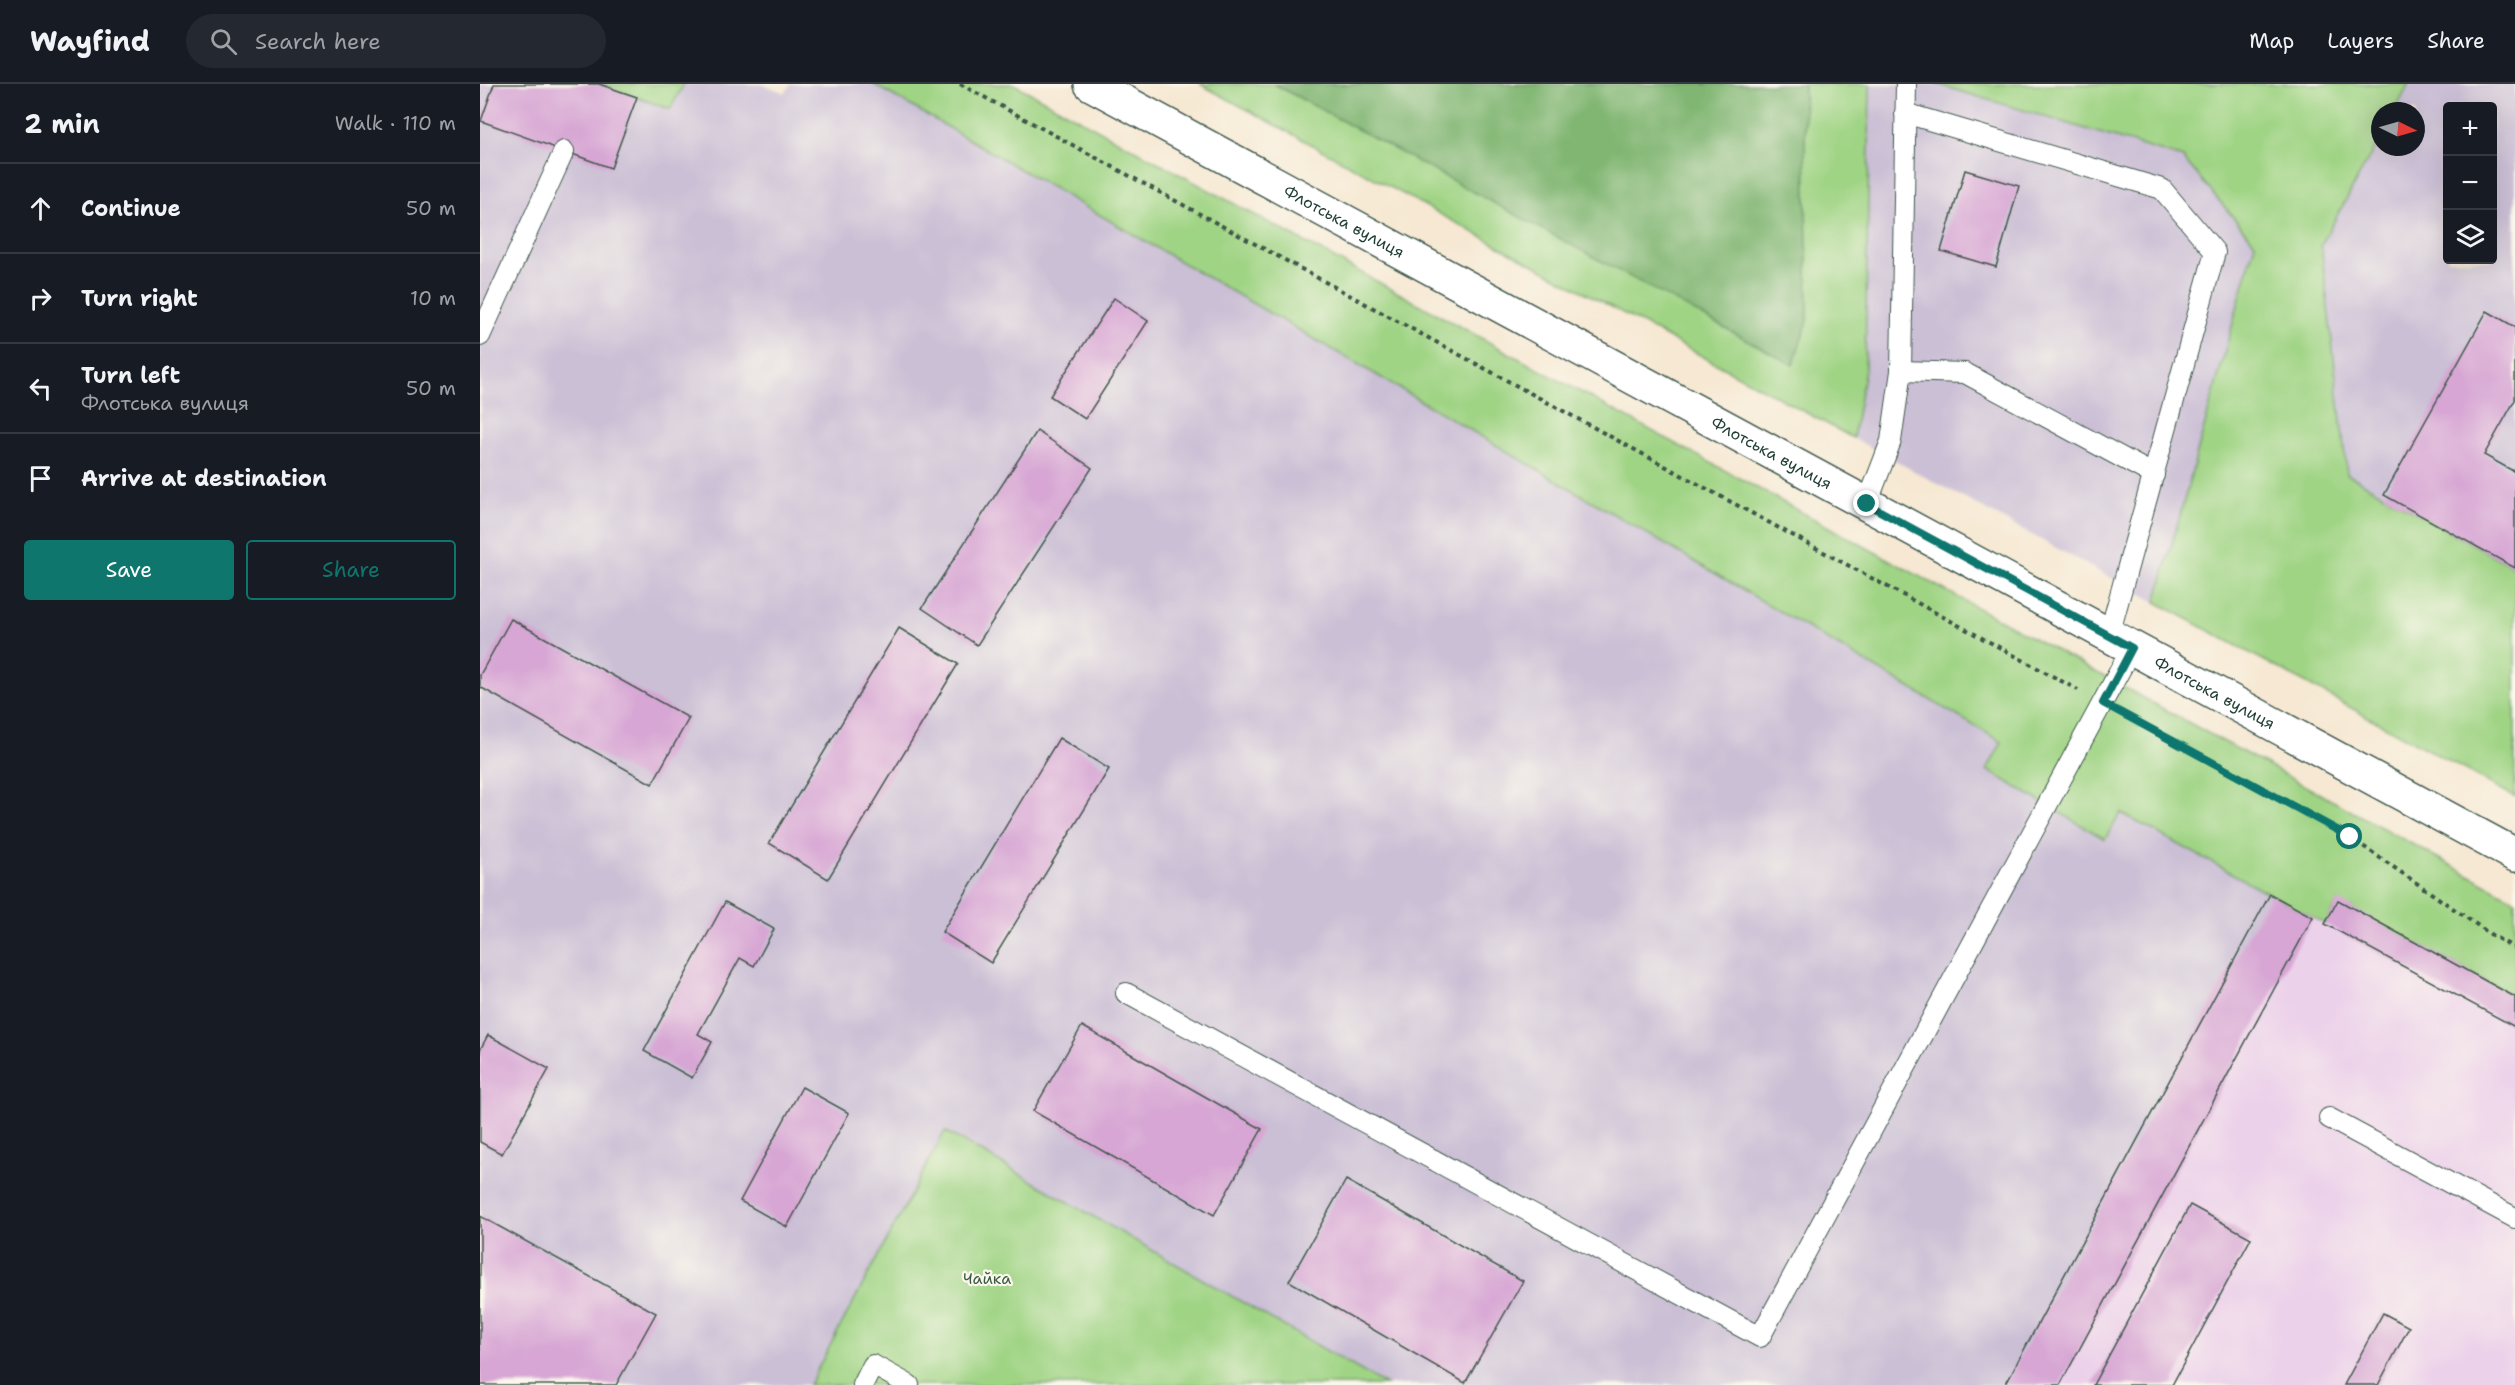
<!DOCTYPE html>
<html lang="en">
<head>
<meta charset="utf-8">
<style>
  body { margin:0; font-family:"Shantell Sans",sans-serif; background:#242831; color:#f1f3f6 }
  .controls { position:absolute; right:18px; top:18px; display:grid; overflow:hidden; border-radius:6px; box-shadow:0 6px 24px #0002 }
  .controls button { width:54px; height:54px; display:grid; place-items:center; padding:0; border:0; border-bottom:2px solid #363941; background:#171b24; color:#f1f3f6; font:30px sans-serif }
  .compass { position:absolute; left:1891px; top:18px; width:54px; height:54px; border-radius:50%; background:#171b24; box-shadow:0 6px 24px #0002; rotate:95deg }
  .stop { position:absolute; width:18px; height:18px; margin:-14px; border:4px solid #0f766e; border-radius:50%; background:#fff }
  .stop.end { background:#0f766e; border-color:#fff; box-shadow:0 2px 6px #0008 }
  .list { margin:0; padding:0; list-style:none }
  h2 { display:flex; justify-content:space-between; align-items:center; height:78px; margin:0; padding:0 24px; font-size:26px }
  h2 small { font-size:20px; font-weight:400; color:#9ea1a6 }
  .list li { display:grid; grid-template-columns:39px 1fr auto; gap:18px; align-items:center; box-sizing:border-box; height:90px; padding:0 24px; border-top:2px solid #363941 }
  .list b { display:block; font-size:22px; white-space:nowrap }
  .list p { margin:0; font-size:20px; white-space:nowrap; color:#9ea1a6 }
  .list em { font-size:20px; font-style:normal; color:#9ea1a6 }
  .actions { display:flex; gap:12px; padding:18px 24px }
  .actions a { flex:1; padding:14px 0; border:2px solid #0f766e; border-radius:6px; text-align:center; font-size:21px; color:#0f766e }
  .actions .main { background:#0f766e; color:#fff }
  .icon { flex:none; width:33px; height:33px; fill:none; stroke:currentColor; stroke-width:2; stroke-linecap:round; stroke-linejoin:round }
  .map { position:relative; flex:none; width:2035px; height:1301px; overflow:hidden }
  header { display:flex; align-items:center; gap:36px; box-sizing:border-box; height:84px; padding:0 30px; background:#171b24; border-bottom:2px solid #363941 }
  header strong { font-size:28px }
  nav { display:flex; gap:33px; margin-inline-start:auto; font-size:21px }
  .search { width:420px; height:54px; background:#242831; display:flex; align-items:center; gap:15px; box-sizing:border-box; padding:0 21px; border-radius:33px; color:#9ea1a6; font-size:22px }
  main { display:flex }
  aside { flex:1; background:#171b24 }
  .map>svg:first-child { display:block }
</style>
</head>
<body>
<header>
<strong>Wayfind</strong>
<div class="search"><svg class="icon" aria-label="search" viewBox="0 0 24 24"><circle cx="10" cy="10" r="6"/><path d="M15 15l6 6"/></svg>Search here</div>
<nav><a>Map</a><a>Layers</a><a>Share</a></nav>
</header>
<main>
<aside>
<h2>2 min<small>Walk · 110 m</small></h2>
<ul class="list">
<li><svg class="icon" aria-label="ahead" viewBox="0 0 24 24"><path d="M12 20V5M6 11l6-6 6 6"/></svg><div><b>Continue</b></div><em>50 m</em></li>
<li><svg class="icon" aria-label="right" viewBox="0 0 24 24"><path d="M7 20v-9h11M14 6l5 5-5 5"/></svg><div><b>Turn right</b></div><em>10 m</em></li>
<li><svg class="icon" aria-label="left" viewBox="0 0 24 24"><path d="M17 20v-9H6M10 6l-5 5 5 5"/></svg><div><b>Turn left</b><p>Флотська вулиця</p></div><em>50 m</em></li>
<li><svg class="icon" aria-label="arrive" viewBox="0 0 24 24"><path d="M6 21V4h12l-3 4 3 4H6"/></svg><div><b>Arrive at destination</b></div></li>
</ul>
<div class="actions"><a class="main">Save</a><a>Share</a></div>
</aside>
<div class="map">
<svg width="2035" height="1301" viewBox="0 0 2035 1301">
  <rect width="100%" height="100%" fill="#fbf7ec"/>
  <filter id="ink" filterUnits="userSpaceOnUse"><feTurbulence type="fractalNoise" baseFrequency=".0167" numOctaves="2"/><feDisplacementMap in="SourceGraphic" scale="12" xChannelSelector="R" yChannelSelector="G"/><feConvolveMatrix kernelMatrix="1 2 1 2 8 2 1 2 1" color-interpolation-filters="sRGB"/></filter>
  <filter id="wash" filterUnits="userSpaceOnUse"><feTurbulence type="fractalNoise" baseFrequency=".008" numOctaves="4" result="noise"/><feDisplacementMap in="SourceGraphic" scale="24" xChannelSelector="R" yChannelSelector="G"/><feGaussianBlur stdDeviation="1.35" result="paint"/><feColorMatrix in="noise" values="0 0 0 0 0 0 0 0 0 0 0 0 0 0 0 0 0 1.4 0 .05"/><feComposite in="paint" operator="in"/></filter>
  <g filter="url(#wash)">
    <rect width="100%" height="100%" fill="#f6e8d2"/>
    <path fill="#ecd1ea" d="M 1790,810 L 1845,840 L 1858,816 L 2035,913 L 2035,1301 L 1525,1301 Z"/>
    <g fill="#cbbfd5" fill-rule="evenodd">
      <path d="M 0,0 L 119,0 L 190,25 L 204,0 L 282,0 L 305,9 L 311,0 L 393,0 L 895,290 L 1522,659 L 1507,686 L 1625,755 L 1640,729 L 1790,810 L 1525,1301 L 906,1301 L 465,1047 L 329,1301 L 0,1301 Z"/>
      <path d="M 1390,0 L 1456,0 L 1703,74 L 1775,159 L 1676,518 L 1373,354 L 1385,285 Z"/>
      <path d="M 1929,0 L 2035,0 L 2035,484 L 1867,390 L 1841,161 L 1900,54 L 1900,63 L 1936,63 L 1936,27 L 1915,27 ZM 1968,22 L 2012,22 L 2012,176 L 1968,176 Z"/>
    </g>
    <g fill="#a0d485" stroke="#60885c" stroke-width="1.5">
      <path d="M 119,0 L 204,0 L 190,25 Z"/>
      <path d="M 393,0 L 534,0 L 2035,816 L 2035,913 L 1858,817 L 1845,840 L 1641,729 L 1625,755 L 1507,686 L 1522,658 L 895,290 Z"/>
      <path d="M 720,0 L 794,0 L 1313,280 L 1328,236 L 1324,0 L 1390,0 L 1385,285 L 1373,354 Z"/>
      <path d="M 1456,0 L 1929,0 L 1915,27 L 1900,27 L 1900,54 L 1841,161 L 1867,390 L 2035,484 L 2035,713 L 1676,518 L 1775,159 L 1703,74 Z"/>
      <path d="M 465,1047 L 906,1301 L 329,1301 Z"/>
    </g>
    <path fill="#80b672" stroke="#507a53" stroke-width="1.5" d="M 794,0 L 1324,0 L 1328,236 L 1313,281 Z"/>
    <g id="blocks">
      <g fill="#d7a6d4">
        <path d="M 14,0 L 119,0 L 157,13 L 131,84 L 1,37 Z"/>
        <path d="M 1485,86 L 1539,102 L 1516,183 L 1461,167 Z"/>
        <path d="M 634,214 L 668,237 L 605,335 L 570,312 Z"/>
        <path d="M 2007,227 L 2035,243 L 2035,316 L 2004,371 L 2035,388 L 2035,484 L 1904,411 Z"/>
        <path d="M 557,347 L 612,384 L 497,561 L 442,524 Z"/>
        <path d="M 31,535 L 209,634 L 172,700 L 0,603 L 0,591 Z"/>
        <path d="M 419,544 L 478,580 L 348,795 L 289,759 Z"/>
        <path d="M 579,654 L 629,685 L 511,879 L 462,848 Z"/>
        <path d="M 1790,810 L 1833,833 L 1580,1301 L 1525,1301 Z"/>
        <path d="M 1858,816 L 2035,913 L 2035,943 L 1845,840 Z"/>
        <path d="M 245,818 L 294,845 L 274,882 L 260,874 L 218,950 L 232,958 L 212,994 L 164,967 Z"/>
        <path d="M 602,942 L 782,1045 L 734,1131 L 553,1027 Z"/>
        <path d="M 8,951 L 69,985 L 22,1070 L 0,1058 L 0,966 Z"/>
        <path d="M 322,1003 L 369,1029 L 307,1143 L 260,1117 Z"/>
        <path d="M 866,1096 L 1043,1197 L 985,1299 L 809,1197 Z"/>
        <path d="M 1710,1121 L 1771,1154 L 1692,1301 L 1613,1301 Z"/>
        <path d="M 0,1132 L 176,1229 L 136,1301 L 0,1301 Z"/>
        <path d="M 1903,1229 L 1929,1243 L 1898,1301 L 1864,1301 Z"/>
      </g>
    </g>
  </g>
  <g filter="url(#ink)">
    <use href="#blocks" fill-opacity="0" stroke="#3f574c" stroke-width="1.5"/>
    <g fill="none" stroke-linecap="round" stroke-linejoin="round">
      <g stroke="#3f574c" stroke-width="22">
        <g id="lane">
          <path d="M 1425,29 L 1682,105 L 1735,168 L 1629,551"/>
          <path d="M 0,252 L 84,67"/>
          <path d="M 1421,287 L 1485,289 L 1674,391"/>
          <path d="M 1387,420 L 1411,357 L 1421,287 L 1426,0"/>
          <path d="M 646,909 L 1280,1253 L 1652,564"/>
          <path d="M 1849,1034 L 2035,1134"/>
          <path d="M 383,1301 L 393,1281 L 429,1301"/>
        </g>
      </g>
      <g stroke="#3f574c" stroke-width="36">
        <g id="secondary">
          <path id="s1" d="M 611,0 L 2035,771"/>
        </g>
      </g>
      <g stroke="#3f574c" stroke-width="4" stroke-dasharray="4.5 4.5" stroke-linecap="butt">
        <path d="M 480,0 L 1598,606"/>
        <path d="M 1647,632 L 1870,753 L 2013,852 L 2035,864"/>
      </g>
      <use href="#lane" stroke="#fff" stroke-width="20"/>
      <use href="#secondary" stroke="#fff" stroke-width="33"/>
    </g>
  </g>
  <g fill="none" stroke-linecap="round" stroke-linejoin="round" filter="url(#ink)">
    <path stroke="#0f766e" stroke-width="8" d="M 1387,420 L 1652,564 L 1623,619 L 1870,753"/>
  </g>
  <g text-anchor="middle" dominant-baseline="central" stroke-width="4.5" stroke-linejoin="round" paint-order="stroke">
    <g font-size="16" fill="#1f3d34" stroke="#fbf7ec">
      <text stroke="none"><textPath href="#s1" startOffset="288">Флотська вулиця</textPath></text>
      <text stroke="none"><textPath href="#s1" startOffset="774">Флотська вулиця</textPath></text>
      <text stroke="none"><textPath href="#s1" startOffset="1278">Флотська вулиця</textPath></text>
    </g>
    <g font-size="16" fill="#395b44" stroke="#fbf7ec">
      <text x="507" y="1194">Чайка</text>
    </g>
  </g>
</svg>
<div class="controls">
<button>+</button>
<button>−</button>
<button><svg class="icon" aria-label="layers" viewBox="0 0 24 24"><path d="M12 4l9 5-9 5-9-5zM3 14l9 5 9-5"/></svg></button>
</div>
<svg class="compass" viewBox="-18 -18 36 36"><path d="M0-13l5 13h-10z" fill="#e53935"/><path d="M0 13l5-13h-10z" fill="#9ea1a6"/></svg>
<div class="stop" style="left:1870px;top:753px"></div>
<div class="stop end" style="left:1387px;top:420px"></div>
</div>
</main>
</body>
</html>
